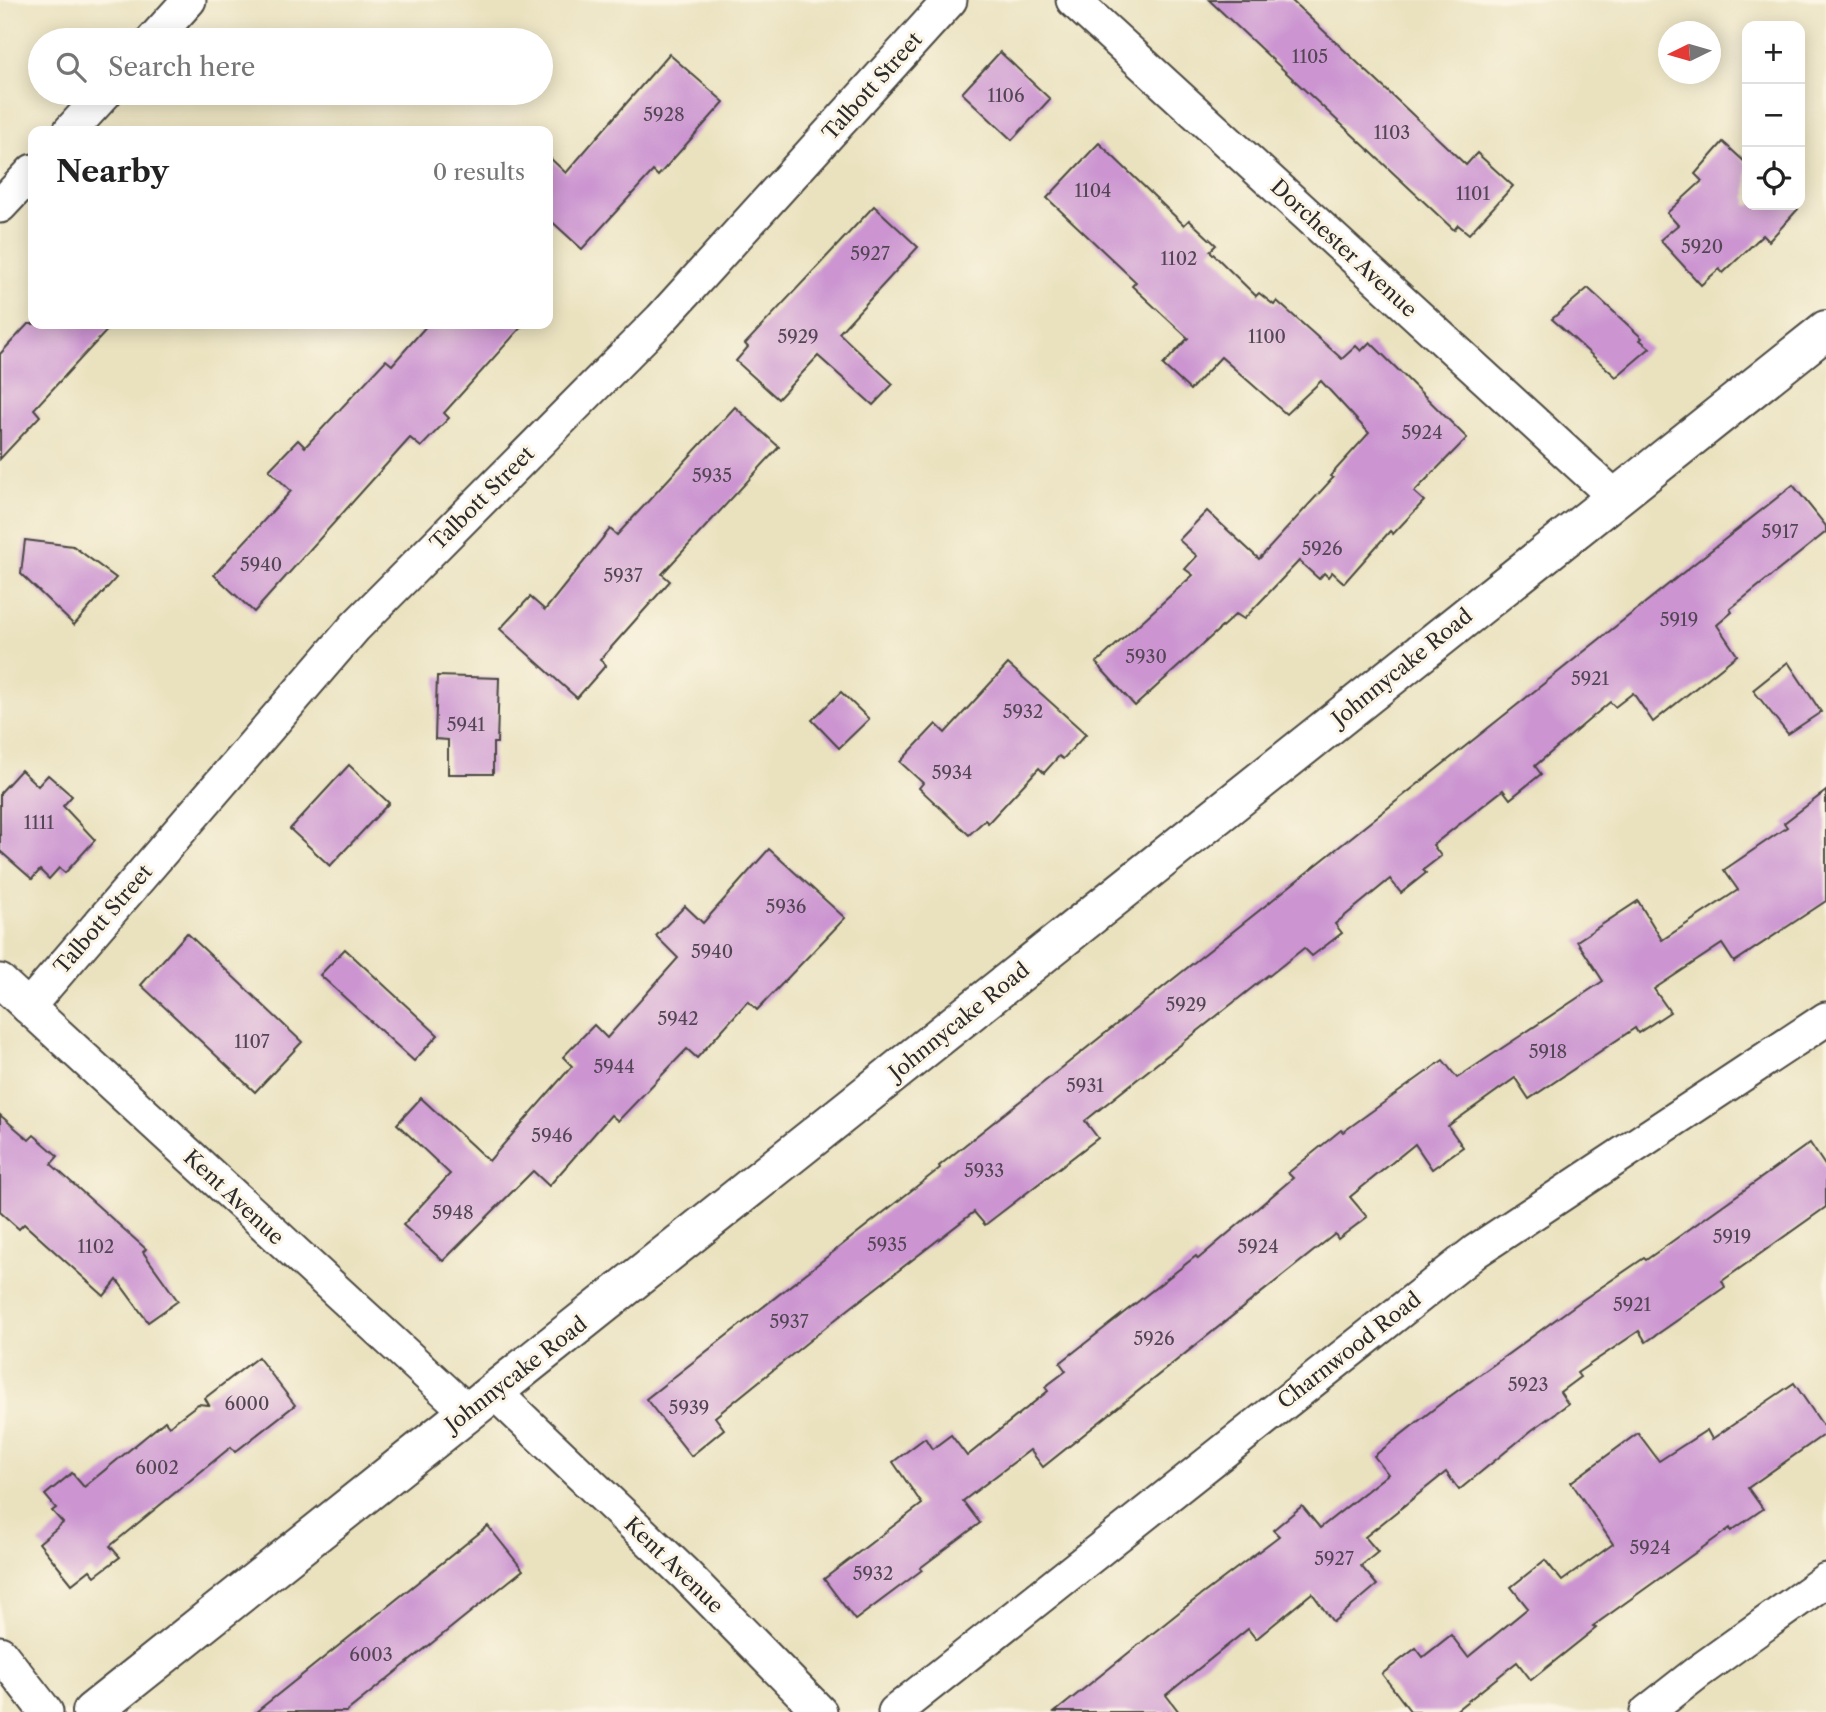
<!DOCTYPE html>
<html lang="en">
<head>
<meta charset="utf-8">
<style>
  body { margin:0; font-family:"Libre Caslon Text",serif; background:#f2f2f2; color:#222 }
  .controls { position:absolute; right:21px; top:21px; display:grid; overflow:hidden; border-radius:14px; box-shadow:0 4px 18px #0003 }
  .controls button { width:63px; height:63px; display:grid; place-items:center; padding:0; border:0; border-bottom:2px solid #e0e0e0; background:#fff; color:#222; font:35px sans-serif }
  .compass { position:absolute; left:1658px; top:21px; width:63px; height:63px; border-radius:50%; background:#fff; box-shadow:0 4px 18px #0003; rotate:265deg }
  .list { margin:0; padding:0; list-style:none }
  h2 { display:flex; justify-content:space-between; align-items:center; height:91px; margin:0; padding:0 28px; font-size:30px }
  h2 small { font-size:23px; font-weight:400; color:#767676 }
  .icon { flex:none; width:38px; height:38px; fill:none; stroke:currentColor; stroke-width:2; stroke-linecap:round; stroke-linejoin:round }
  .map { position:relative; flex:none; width:1826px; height:1712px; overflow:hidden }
  .search { position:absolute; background:#fff; box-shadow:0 4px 18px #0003; left:28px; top:28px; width:525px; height:77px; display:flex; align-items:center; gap:18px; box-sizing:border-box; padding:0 24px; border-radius:38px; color:#767676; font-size:26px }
  .panel { position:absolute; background:#fff; box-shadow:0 4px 18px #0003; left:28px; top:126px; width:525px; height:203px; border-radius:14px }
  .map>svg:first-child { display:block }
</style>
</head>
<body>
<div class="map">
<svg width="1826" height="1712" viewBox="0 0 1826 1712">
  <rect width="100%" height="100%" fill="#fcf5e5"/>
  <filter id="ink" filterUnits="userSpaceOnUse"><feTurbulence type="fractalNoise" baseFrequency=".0143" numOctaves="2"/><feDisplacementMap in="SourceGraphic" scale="14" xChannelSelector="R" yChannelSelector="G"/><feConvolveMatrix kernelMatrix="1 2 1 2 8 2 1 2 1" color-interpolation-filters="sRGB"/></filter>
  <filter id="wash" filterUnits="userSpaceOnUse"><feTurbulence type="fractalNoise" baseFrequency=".00686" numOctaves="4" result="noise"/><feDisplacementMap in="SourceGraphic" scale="28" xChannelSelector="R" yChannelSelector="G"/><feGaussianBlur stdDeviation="1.57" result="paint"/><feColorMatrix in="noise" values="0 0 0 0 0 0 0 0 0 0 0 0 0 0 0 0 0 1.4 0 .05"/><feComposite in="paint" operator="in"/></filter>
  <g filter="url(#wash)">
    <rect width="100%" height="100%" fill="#eae2bf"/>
    <g id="blocks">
      <g fill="#cc95d1">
        <path d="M 1209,0 L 1291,0 L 1466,165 L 1477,153 L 1513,186 L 1469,234 L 1458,225 L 1454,230 Z"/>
        <path d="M 1000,52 L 1050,99 L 1012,140 L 962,93 Z"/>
        <path d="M 669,54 L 724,102 L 658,176 L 653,171 L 582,249 L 548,218 L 548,156 L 566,173 Z"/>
        <path d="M 1723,142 L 1747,164 L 1747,205 L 1793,205 L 1798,209 L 1769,241 L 1763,235 L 1723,273 L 1719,269 L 1701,285 L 1660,240 L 1678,225 L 1667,213 L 1702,181 L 1695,174 Z"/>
        <path d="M 1099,143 L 1184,225 L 1189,220 L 1216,245 L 1210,251 L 1256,296 L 1259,293 L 1274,305 L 1277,301 L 1342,359 L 1356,346 L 1361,351 L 1370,342 L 1467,438 L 1414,492 L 1424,501 L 1393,534 L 1390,531 L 1344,583 L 1332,572 L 1328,577 L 1324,573 L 1319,579 L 1299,561 L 1244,619 L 1236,614 L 1135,706 L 1096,663 L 1193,575 L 1185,569 L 1197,556 L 1179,540 L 1207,511 L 1259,559 L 1333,478 L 1330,476 L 1369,433 L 1321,381 L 1286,414 L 1221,357 L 1190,390 L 1163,365 L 1188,338 L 1132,286 L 1136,282 L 1047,198 Z"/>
        <path d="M 874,206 L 918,247 L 839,333 L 893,384 L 873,405 L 818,356 L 778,399 L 736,361 L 748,347 L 745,344 Z"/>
        <path d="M 1588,288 L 1642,338 L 1640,340 L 1650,348 L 1616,377 L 1552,319 Z"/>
        <path d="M 28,324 L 113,324 L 34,409 L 40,416 L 0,459 L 0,354 Z"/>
        <path d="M 428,324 L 524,324 L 444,413 L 449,418 L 421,447 L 410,438 L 254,612 L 214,575 L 291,491 L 269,470 L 298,440 L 305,447 L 386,360 L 392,365 Z"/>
        <path d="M 735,407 L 779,447 L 662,574 L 670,581 L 600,660 L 606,665 L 577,698 L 500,629 L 530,597 L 545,610 L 610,529 L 617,535 Z"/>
        <path d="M 1793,485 L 1826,526 L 1826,532 L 1730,609 L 1732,612 L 1717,625 L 1737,655 L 1653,722 L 1633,693 L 1615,707 L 1610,702 L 1535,766 L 1541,774 L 1510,799 L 1503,790 L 1433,845 L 1441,856 L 1423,870 L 1426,873 L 1401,893 L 1390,879 L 1335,924 L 1342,933 L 1312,956 L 1304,948 L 1269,976 L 1268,975 L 1085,1121 L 1098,1138 L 985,1225 L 974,1212 L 836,1319 L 715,1417 L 724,1429 L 691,1456 L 646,1399 L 940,1168 L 939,1166 L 970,1141 Z"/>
        <path d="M 25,540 L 73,546 L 116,578 L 74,625 L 21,574 Z"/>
        <path d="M 1788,662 L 1821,712 L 1788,734 L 1753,690 Z"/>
        <path d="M 1008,664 L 1086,734 L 1063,759 L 1059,756 L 1044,773 L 1039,768 L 988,823 L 985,820 L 969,835 L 919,788 L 923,783 L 900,762 L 936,724 L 945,733 Z"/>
        <path d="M 437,676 L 499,678 L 497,743 L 493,743 L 493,774 L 448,774 L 448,740 L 435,739 Z"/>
        <path d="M 841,692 L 869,719 L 839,748 L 812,720 Z"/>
        <path d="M 349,765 L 389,803 L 330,866 L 290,829 Z"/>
        <path d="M 21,770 L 38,786 L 48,775 L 72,796 L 63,806 L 95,840 L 65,873 L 59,868 L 49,879 L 40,870 L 32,879 L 0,851 L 0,793 Z"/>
        <path d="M 1826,791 L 1826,901 L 1734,962 L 1722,944 L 1654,989 L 1670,1012 L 1638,1033 L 1635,1028 L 1529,1099 L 1515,1078 L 1448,1126 L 1463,1147 L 1432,1169 L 1415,1144 L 1350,1197 L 1367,1217 L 1338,1239 L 1335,1234 L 1043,1467 L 1030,1450 L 963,1501 L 980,1523 L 920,1568 L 922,1570 L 855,1620 L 824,1579 L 922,1504 L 893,1462 L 925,1438 L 932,1449 L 951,1435 L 967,1456 L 1048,1391 L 1045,1387 L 1066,1371 L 1060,1363 L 1196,1256 L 1198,1259 L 1293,1178 L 1288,1173 L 1341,1130 L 1343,1132 L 1443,1060 L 1457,1078 L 1603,981 L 1577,941 L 1638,901 L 1662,940 L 1738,890 L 1724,870 L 1787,827 L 1784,823 Z"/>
        <path d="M 769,849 L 845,918 L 757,1010 L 748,1001 L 697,1058 L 687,1049 L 618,1121 L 611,1115 L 549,1186 L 533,1171 L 443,1261 L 403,1225 L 450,1174 L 397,1124 L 421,1098 L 489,1161 L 572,1066 L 563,1057 L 594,1025 L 607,1038 L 678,958 L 656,936 L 685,906 L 703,923 Z"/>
        <path d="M 187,933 L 302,1042 L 255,1092 L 141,985 Z"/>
        <path d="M 345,949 L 438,1035 L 414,1061 L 320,975 Z"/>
        <path d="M 0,1115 L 29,1140 L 34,1135 L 58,1156 L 51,1164 L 146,1249 L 143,1252 L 178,1301 L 148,1322 L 117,1280 L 104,1296 L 24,1224 L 19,1229 L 0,1212 Z"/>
        <path d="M 1810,1143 L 1826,1167 L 1826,1207 L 1722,1281 L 1725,1287 L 1646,1342 L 1639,1331 L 1577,1373 L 1580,1377 L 1560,1392 L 1568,1404 L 1532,1430 L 1459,1490 L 1446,1472 L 1365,1537 L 1378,1552 L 1361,1566 L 1377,1585 L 1333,1622 L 1312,1593 L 1256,1639 L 1248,1629 L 1166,1695 L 1179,1712 L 1055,1712 L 1188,1605 L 1279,1536 L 1273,1530 L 1302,1506 L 1320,1528 L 1388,1474 L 1374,1456 L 1449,1397 L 1581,1301 L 1644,1258 L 1646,1260 Z"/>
        <path d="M 258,1357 L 295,1405 L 235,1452 L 231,1447 L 110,1546 L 120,1557 L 95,1576 L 90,1570 L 72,1584 L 39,1543 L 63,1523 L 52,1511 L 56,1508 L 45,1495 L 72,1473 L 84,1487 L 165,1421 L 169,1426 L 198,1404 L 209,1405 L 205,1398 Z"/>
        <path d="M 1794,1383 L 1826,1430 L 1826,1433 L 1748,1488 L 1763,1509 L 1731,1531 L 1730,1528 L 1593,1626 L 1596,1628 L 1531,1680 L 1517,1662 L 1454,1712 L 1411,1712 L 1382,1674 L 1416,1648 L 1423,1657 L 1451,1635 L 1468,1657 L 1528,1608 L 1511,1587 L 1545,1560 L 1562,1581 L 1613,1544 L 1571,1482 L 1638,1433 L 1659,1461 L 1707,1430 L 1712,1439 Z"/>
        <path d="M 488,1526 L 523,1570 L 346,1712 L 256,1712 Z"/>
      </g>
    </g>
  </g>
  <g filter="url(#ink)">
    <use href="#blocks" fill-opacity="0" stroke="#484641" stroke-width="2"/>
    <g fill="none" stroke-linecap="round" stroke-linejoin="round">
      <g stroke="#484641" stroke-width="37">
        <g id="street">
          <path d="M 1073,0 L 1615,497"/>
          <path d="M 153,40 L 189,0"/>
          <path d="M 70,131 L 105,93"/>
          <path d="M 0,206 L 33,171"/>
          <path d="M 0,981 L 468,1412"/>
          <path d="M 28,1007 L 355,627 L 661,319 L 950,0"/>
          <path d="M 494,1392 L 685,1574 L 820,1712"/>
          <path d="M 0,1653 L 46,1712"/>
          <path d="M 895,1712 L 1476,1251 L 1826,1019"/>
          <path d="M 1647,1712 L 1698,1672 L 1826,1580"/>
        </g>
      </g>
      <g stroke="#484641" stroke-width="42">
        <path id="secondary" d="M 92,1712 L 1826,330"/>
      </g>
      <use href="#street" stroke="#fff" stroke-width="33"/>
      <use href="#secondary" stroke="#fff" stroke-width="38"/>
    </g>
  </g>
  <g text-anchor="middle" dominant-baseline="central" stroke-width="6" stroke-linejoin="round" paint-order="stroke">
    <g font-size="18" fill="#534654">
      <text x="1310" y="57">1105</text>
      <text x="1006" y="96">1106</text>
      <text x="664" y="115">5928</text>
      <text x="1392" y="133">1103</text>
      <text x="1093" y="191">1104</text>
      <text x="1473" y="194">1101</text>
      <text x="1702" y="247">5920</text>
      <text x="870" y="254">5927</text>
      <text x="1179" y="259">1102</text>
      <text x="798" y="337">5929</text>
      <text x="1267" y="337">1100</text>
      <text x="1422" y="433">5924</text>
      <text x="712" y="476">5935</text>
      <text x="1780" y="532">5917</text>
      <text x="1322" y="549">5926</text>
      <text x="261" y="565">5940</text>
      <text x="623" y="576">5937</text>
      <text x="1679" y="620">5919</text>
      <text x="1146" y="657">5930</text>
      <text x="1590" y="679">5921</text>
      <text x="1023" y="712">5932</text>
      <text x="466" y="725">5941</text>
      <text x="952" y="773">5934</text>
      <text x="39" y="823">1111</text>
      <text x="786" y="907">5936</text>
      <text x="712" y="952">5940</text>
      <text x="1186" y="1005">5929</text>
      <text x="678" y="1019">5942</text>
      <text x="252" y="1042">1107</text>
      <text x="1548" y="1052">5918</text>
      <text x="614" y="1067">5944</text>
      <text x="1085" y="1086">5931</text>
      <text x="552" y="1136">5946</text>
      <text x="984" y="1171">5933</text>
      <text x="453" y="1213">5948</text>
      <text x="1732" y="1237">5919</text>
      <text x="887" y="1245">5935</text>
      <text x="96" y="1247">1102</text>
      <text x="1258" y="1247">5924</text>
      <text x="1632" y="1305">5921</text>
      <text x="789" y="1322">5937</text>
      <text x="1154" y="1339">5926</text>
      <text x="1528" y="1385">5923</text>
      <text x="247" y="1404">6000</text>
      <text x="689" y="1408">5939</text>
      <text x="157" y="1468">6002</text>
      <text x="1650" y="1548">5924</text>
      <text x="1334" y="1559">5927</text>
      <text x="873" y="1574">5932</text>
      <text x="371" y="1655">6003</text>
    </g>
    <g font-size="21" fill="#2b2b2b" stroke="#fcf5e5">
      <text transform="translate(872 86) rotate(-48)">Talbott Street</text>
      <text transform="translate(1344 248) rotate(43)">Dorchester Avenue</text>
      <text transform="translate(482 498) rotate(-45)">Talbott Street</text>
      <text transform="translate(1402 667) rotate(-39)">Johnnycake Road</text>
      <text transform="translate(103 919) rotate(-49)">Talbott Street</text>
      <text transform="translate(959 1021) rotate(-39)">Johnnycake Road</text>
      <text transform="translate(234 1197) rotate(43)">Kent Avenue</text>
      <text transform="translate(1349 1350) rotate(-38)">Charnwood Road</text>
      <text transform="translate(516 1374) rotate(-38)">Johnnycake Road</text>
      <text transform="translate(674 1565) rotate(44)">Kent Avenue</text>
    </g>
  </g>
</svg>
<div class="controls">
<button>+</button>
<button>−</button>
<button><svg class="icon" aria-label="locate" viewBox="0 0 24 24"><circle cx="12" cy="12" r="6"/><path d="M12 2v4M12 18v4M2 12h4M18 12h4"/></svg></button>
</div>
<svg class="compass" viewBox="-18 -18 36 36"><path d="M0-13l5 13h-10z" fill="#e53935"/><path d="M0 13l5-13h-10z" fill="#767676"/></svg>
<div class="search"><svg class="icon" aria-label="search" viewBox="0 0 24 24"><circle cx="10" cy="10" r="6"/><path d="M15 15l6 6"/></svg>Search here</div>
<section class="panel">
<h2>Nearby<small>0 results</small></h2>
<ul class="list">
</ul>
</section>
</div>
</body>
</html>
